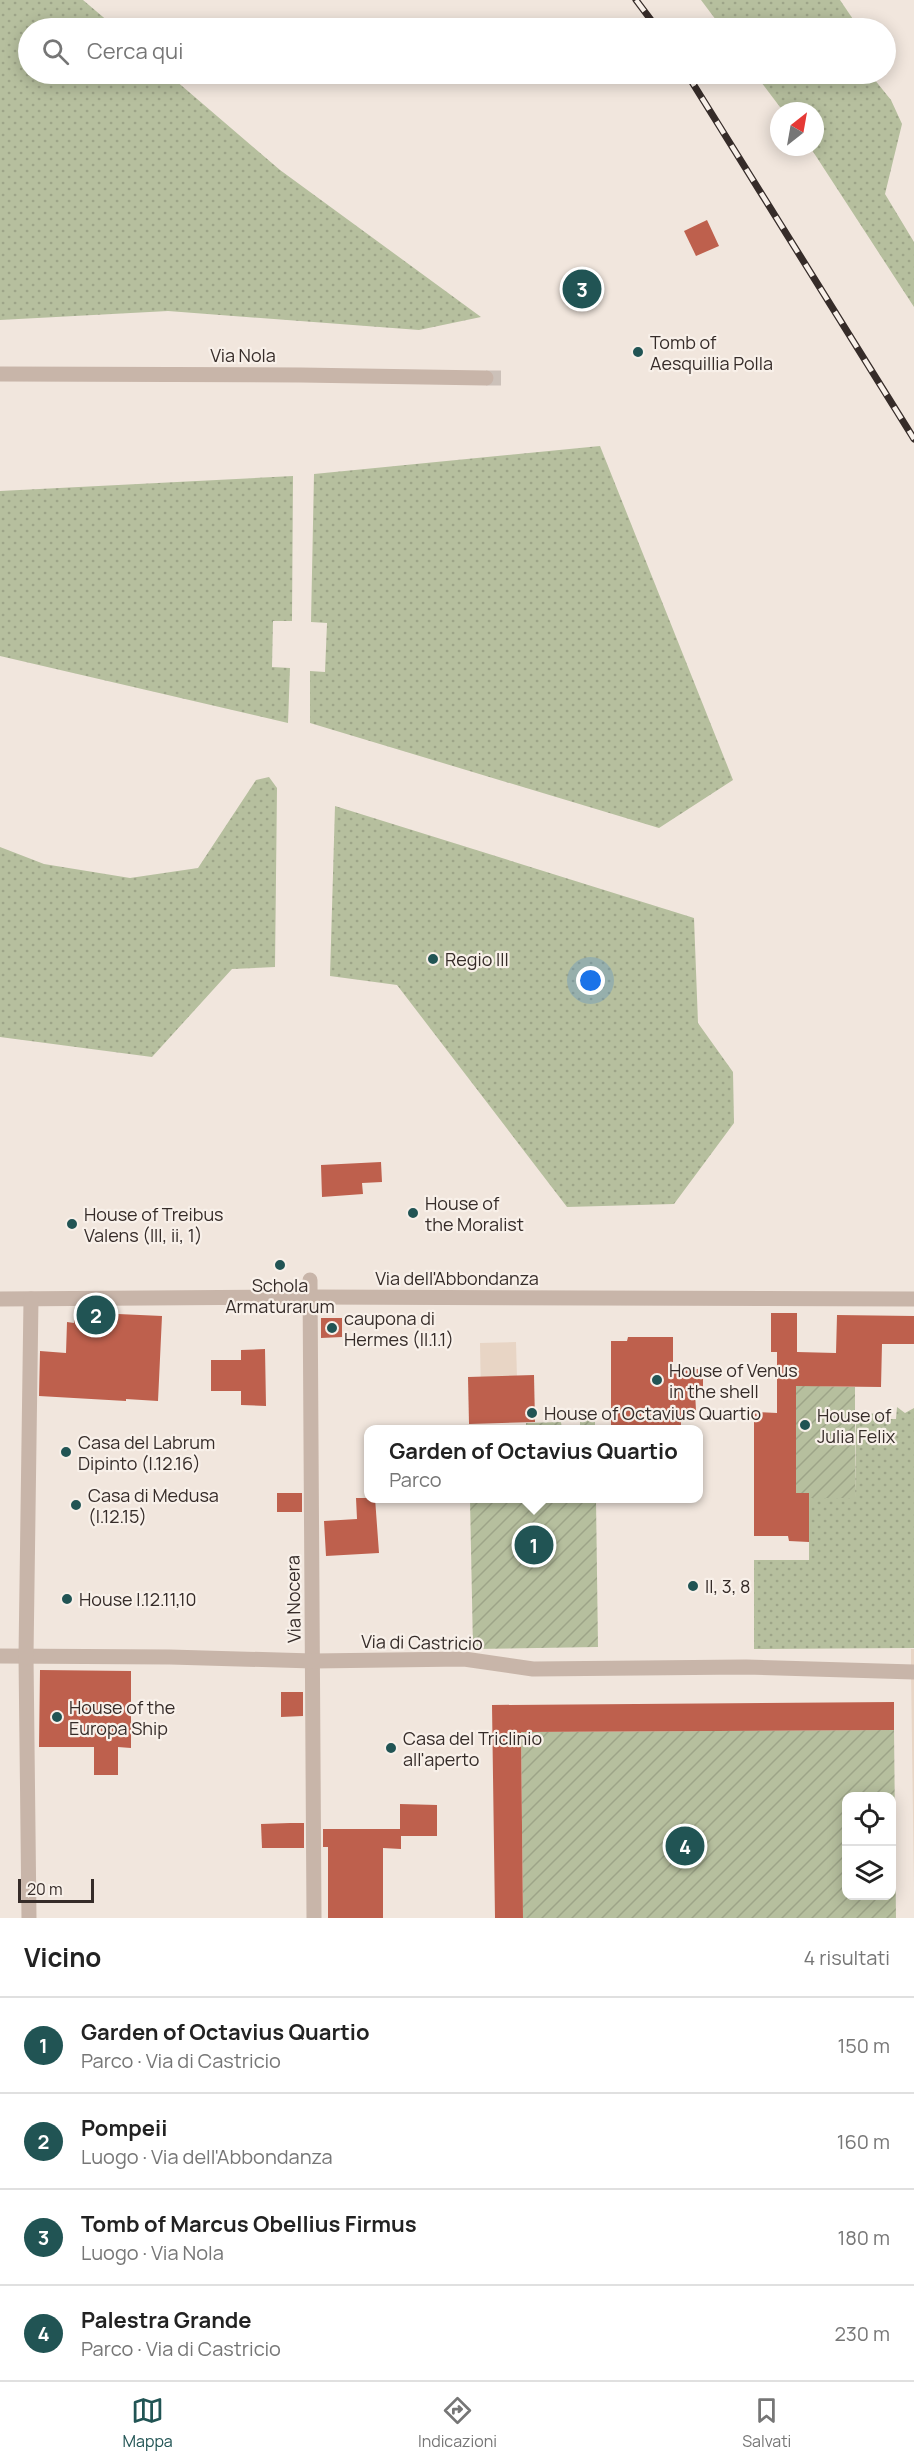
<!DOCTYPE html>
<html lang="it">
<head>
<meta charset="utf-8">
<style>
  body { margin:0; font-family:Manrope,sans-serif; background:#f6f6f6; color:#222 }
  .controls { position:absolute; right:18px; bottom:18px; display:grid; overflow:hidden; border-radius:12px; box-shadow:0 3px 15px #0003 }
  .controls button { width:54px; height:54px; display:grid; place-items:center; padding:0; border:0; border-bottom:2px solid #e0e0e0; background:#fff; color:#222; font:30px sans-serif }
  .compass { position:absolute; left:770px; top:102px; width:54px; height:54px; border-radius:50%; background:#fff; box-shadow:0 3px 15px #0003; rotate:31deg }
  .scale { position:absolute; left:18px; bottom:15px; width:76px; box-sizing:border-box; padding-left:6px; border:3px solid #362c29; border-top:0; font-size:16px; line-height:21px; white-space:nowrap; color:#362c29; -webkit-text-stroke:4px #f8f0e9; paint-order:stroke }
  .you { position:absolute; left:591px; top:981px; width:21px; height:21px; margin:-15px; border:4px solid #fff; border-radius:50%; background:#1a73e8; box-shadow:0 0 0 9px #1a73e833 }
  .badge { display:grid; place-items:center; width:39px; height:39px; border-radius:50%; background:#215454; color:#fff; font-size:20px; font-weight:700 }
  .pin { position:absolute; translate:-50% -50%; border:3px solid #fff; box-shadow:0 2px 6px #0006 }
  .popup { position:absolute; left:364px; top:1425px; width:339px; height:78px; box-sizing:border-box; display:grid; place-content:center; border-radius:12px; background:#fff; filter:drop-shadow(0 2px 4px #0005); font-size:20px; white-space:nowrap; color:#767676 }
  .popup b { font-size:22px; color:#222 }
  .popup::after { content:''; position:absolute; left:50%; top:100%; margin-left:-12px; border:12px solid transparent; border-top-color:#fff }
  .list { margin:0; padding:0; list-style:none }
  h2 { display:flex; justify-content:space-between; align-items:center; height:78px; margin:0; padding:0 24px; font-size:26px }
  h2 small { font-size:20px; font-weight:400; color:#767676 }
  .list li { display:grid; grid-template-columns:39px 1fr auto; gap:18px; align-items:center; box-sizing:border-box; height:96px; padding:0 24px; border-top:2px solid #e0e0e0 }
  .list b { display:block; font-size:22px; white-space:nowrap }
  .list p { margin:0; font-size:20px; white-space:nowrap; color:#767676 }
  .list em { font-size:20px; font-style:normal; color:#767676 }
  .icon { flex:none; width:33px; height:33px; fill:none; stroke:currentColor; stroke-width:2; stroke-linecap:round; stroke-linejoin:round }
  .map { position:relative; flex:none; width:914px; height:1918px; overflow:hidden }
  .search { position:absolute; background:#fff; box-shadow:0 3px 15px #0003; left:18px; right:18px; top:18px; height:66px; display:flex; align-items:center; gap:15px; box-sizing:border-box; padding:0 21px; border-radius:33px; color:#767676; font-size:22px }
  .sheet { height:462px; background:#fff }
  nav { display:flex; justify-content:space-around; align-items:center; box-sizing:border-box; height:84px; border-top:2px solid #e0e0e0; background:#fff; font-size:16px; color:#767676 }
  nav a { display:grid; justify-items:center; gap:3px }
  nav .on { color:#215454 }
  .map>svg:first-child { display:block }
</style>
</head>
<body>
<div class="map">
<svg width="914" height="1918" viewBox="0 0 914 1918">
  <defs>
    <pattern id="grass-dots" width="8" height="8" patternUnits="userSpaceOnUse" patternTransform="scale(1.5)"><rect width="8" height="8" fill="#b6bf9e"/><path d="M2 2h.1M6 6h.1" fill="none" stroke="#9da488" stroke-width="1.8" stroke-linecap="round"/></pattern>
    <pattern id="garden-furrows" width="10" height="10" patternUnits="userSpaceOnUse" patternTransform="scale(1.5)"><rect width="10" height="10" fill="#b6bf9e"/><path d="M-1 1l2-2M0 10L10 0M9 11l2-2" fill="none" stroke="#9da488"/></pattern>
  </defs>
  <rect width="100%" height="100%" fill="#f1e6dd"/>
  <g fill="url(#grass-dots)">
    <path d="M 0,0 L 83,0 L 116,28 L 28,28 L 28,74 L 168,74 L 280,170 L 481,317 L 419,330 L 168,311 L 0,320 Z"/>
    <path d="M 701,0 L 840,0 L 859,28 L 722,28 Z"/>
    <path d="M 755,74 L 870,74 L 891,100 L 902,124 L 885,194 L 914,242 L 914,307 L 810,147 L 815,147 L 815,111 L 783,111 Z"/>
    <path d="M 600,446 L 733,780 L 659,828 L 310,723 L 310,671 L 325,672 L 327,623 L 311,622 L 314,474 Z"/>
    <path d="M 293,476 L 292,621 L 273,621 L 272,667 L 290,668 L 288,723 L 0,656 L 0,491 Z"/>
    <path d="M 269,777 L 277,788 L 275,967 L 232,969 L 152,1057 L 0,1037 L 0,847 L 44,864 L 130,878 L 198,868 L 256,780 Z"/>
    <path d="M 335,806 L 694,918 L 698,1023 L 733,1072 L 734,1123 L 674,1204 L 567,1207 L 397,985 L 330,976 Z"/>
    <path d="M 897,1407 L 905,1413 L 914,1408 L 914,1648 L 754,1649 L 754,1560 L 809,1560 L 809,1498 L 855,1498 L 856,1413 L 882,1414 L 882,1419 L 896,1419 Z"/>
  </g>
  <g fill="url(#garden-furrows)" fill-rule="evenodd">
    <path d="M 796,1365 L 816,1365 L 816,1386 L 855,1387 L 855,1498 L 809,1498 L 809,1493 L 796,1493 Z"/>
    <rect x="580" y="1414" width="15" height="15"/>
    <path d="M 561,1422 L 562,1429 L 526,1429 L 526,1423 Z"/>
    <path d="M 470,1499 L 596,1499 L 598,1647 L 473,1649 Z"/>
    <path d="M 894,1730 L 896,1918 L 523,1918 L 521,1732 ZM 846,1796 L 892,1796 L 892,1896 L 846,1896 Z"/>
  </g>
  <g fill="#e8d5c5">
    <path d="M 516,1342 L 517,1379 L 481,1395 L 480,1343 Z"/>
    <path d="M 911,1649 L 914,1649 L 914,1888 L 911,1671 Z"/>
  </g>
  <g fill="#be604d">
    <path d="M 707,220 L 719,246 L 696,256 L 684,231 Z"/>
    <path d="M 381,1162 L 382,1182 L 362,1183 L 363,1194 L 322,1197 L 321,1165 Z"/>
    <path d="M 96,1313 L 162,1316 L 158,1401 L 126,1399 L 126,1401 L 39,1396 L 40,1351 L 66,1353 L 67,1322 L 74,1323 L 74,1317 L 96,1318 Z"/>
    <path d="M 771,1313 L 797,1313 L 797,1352 L 836,1353 L 837,1315 L 914,1316 L 914,1344 L 882,1344 L 881,1387 L 796,1386 L 796,1493 L 809,1493 L 809,1542 L 789,1541 L 788,1536 L 754,1536 L 754,1412 L 777,1413 L 777,1352 L 771,1352 Z"/>
    <path d="M 321,1318 L 342,1318 L 342,1337 L 321,1338 Z"/>
    <path d="M 628,1337 L 673,1337 L 673,1369 L 703,1369 L 703,1391 L 695,1391 L 696,1411 L 681,1412 L 681,1430 L 611,1430 L 611,1341 L 627,1341 Z"/>
    <path d="M 265,1349 L 266,1406 L 241,1405 L 241,1391 L 211,1391 L 211,1360 L 241,1360 L 241,1350 Z"/>
    <path d="M 534,1375 L 535,1422 L 469,1424 L 468,1377 Z"/>
    <rect x="277" y="1493" width="25" height="19"/>
    <path d="M 356,1498 L 375,1498 L 379,1553 L 326,1556 L 324,1521 L 357,1519 Z"/>
    <path d="M 40,1670 L 131,1671 L 131,1748 L 118,1747 L 118,1775 L 94,1775 L 94,1747 L 39,1747 Z"/>
    <path d="M 281,1692 L 303,1692 L 303,1716 L 281,1717 Z"/>
    <path d="M 894,1702 L 894,1730 L 521,1732 L 523,1918 L 495,1918 L 492,1705 Z"/>
    <path d="M 400,1804 L 437,1805 L 437,1836 L 401,1836 L 401,1849 L 383,1848 L 383,1918 L 328,1918 L 328,1847 L 323,1847 L 323,1829 L 400,1829 Z"/>
    <path d="M 290,1823 L 304,1823 L 304,1848 L 262,1848 L 261,1824 Z"/>
  </g>
  <g fill="none" stroke-linecap="round" stroke-linejoin="round">
    <path stroke="#ccc1b9" stroke-width="15" stroke-dasharray="15 8" stroke-linecap="butt" d="M 486,378 L 506,378"/>
    <g stroke="#c8b5a9" stroke-width="15">
      <path d="M 0,374 L 301,375 L 486,378"/>
      <path d="M 310,1280 L 314,1918"/>
      <path d="M 0,1299 L 310,1297 L 914,1299"/>
      <path d="M 0,1656 L 170,1657 L 313,1661 L 464,1659 L 533,1669 L 746,1667 L 914,1672"/>
      <path d="M 29,1918 L 26,1656 L 31,1299"/>
    </g>
    <g stroke="#362c29" stroke-width="7">
      <g id="rail">
        <path d="M 636,0 L 657,28"/>
        <path d="M 687,74 L 914,439"/>
      </g>
    </g>
    <use href="#rail" stroke="#f8f0e9" stroke-width="4.5" stroke-dasharray="14" stroke-linecap="butt"/>
  </g>
  <g fill="#215454" stroke="#f8f0e9" stroke-width="2">
    <circle cx="638" cy="352" r="6"/>
    <circle cx="433" cy="959" r="6"/>
    <circle cx="413" cy="1213" r="6"/>
    <circle cx="72" cy="1224" r="6"/>
    <circle cx="280" cy="1265" r="6"/>
    <circle cx="332" cy="1328" r="6"/>
    <circle cx="657" cy="1380" r="6"/>
    <circle cx="532" cy="1413" r="6"/>
    <circle cx="805" cy="1425" r="6"/>
    <circle cx="66" cy="1452" r="6"/>
    <circle cx="76" cy="1505" r="6"/>
    <circle cx="693" cy="1586" r="6"/>
    <circle cx="67" cy="1599" r="6"/>
    <circle cx="57" cy="1717" r="6"/>
    <circle cx="391" cy="1748" r="6"/>
  </g>
  <g text-anchor="middle" dominant-baseline="central" stroke-width="4.5" stroke-linejoin="round" paint-order="stroke">
    <g font-size="18" fill="#362c29" stroke="#f8f0e9" text-anchor="start">
      <text x="650" y="342">Tomb of<tspan x="650" dy="21">Aesquillia Polla</tspan></text>
      <text x="445" y="959">Regio III</text>
      <text x="425" y="1203">House of<tspan x="425" dy="21">the Moralist</tspan></text>
      <text x="84" y="1214">House of Treibus<tspan x="84" dy="21">Valens (III, ii, 1)</tspan></text>
      <text x="280" y="1285" text-anchor="middle">Schola<tspan x="280" dy="21">Armaturarum</tspan></text>
      <text x="344" y="1318">caupona di<tspan x="344" dy="21">Hermes (II.1.1)</tspan></text>
      <text x="669" y="1370">House of Venus<tspan x="669" dy="21">in the shell</tspan></text>
      <text x="544" y="1413">House of Octavius Quartio</text>
      <text x="817" y="1415">House of<tspan x="817" dy="21">Julia Felix</tspan></text>
      <text x="78" y="1442">Casa del Labrum<tspan x="78" dy="21">Dipinto (I.12.16)</tspan></text>
      <text x="88" y="1495">Casa di Medusa<tspan x="88" dy="21">(I.12.15)</tspan></text>
      <text x="705" y="1586">II, 3, 8</text>
      <text x="79" y="1599">House I.12.11,10</text>
      <text x="69" y="1707">House of the<tspan x="69" dy="21">Europa Ship</tspan></text>
      <text x="403" y="1738">Casa del Triclinio<tspan x="403" dy="21">all'aperto</tspan></text>
    </g>
    <g font-size="18" fill="#362c29" stroke="#f8f0e9">
      <text x="243" y="355">Via Nola</text>
      <text x="457" y="1278">Via dell'Abbondanza</text>
      <text transform="translate(293 1599) rotate(-91)">Via Nocera</text>
      <text transform="translate(422 1642) rotate(1)">Via di Castricio</text>
    </g>
  </g>
</svg>
<div class="controls">
<button><svg class="icon" aria-label="locate" viewBox="0 0 24 24"><circle cx="12" cy="12" r="6"/><path d="M12 2v4M12 18v4M2 12h4M18 12h4"/></svg></button>
<button><svg class="icon" aria-label="layers" viewBox="0 0 24 24"><path d="M12 4l9 5-9 5-9-5zM3 14l9 5 9-5"/></svg></button>
</div>
<svg class="compass" viewBox="-18 -18 36 36"><path d="M0-13l5 13h-10z" fill="#e53935"/><path d="M0 13l5-13h-10z" fill="#767676"/></svg>
<div class="scale">20 m</div>
<div class="you"></div>
<div class="pin badge" style="left:534px;top:1545px">1</div>
<div class="popup"><b>Garden of Octavius Quartio</b>Parco</div>
<div class="pin badge" style="left:96px;top:1315px">2</div>
<div class="pin badge" style="left:582px;top:289px">3</div>
<div class="pin badge" style="left:685px;top:1846px">4</div>
<div class="search"><svg class="icon" aria-label="search" viewBox="0 0 24 24"><circle cx="10" cy="10" r="6"/><path d="M15 15l6 6"/></svg>Cerca qui</div>
</div>
<section class="sheet">
<h2>Vicino<small>4 risultati</small></h2>
<ul class="list">
<li><span class="badge">1</span><div><b>Garden of Octavius Quartio</b><p>Parco · Via di Castricio</p></div><em>150 m</em></li>
<li><span class="badge">2</span><div><b>Pompeii</b><p>Luogo · Via dell'Abbondanza</p></div><em>160 m</em></li>
<li><span class="badge">3</span><div><b>Tomb of Marcus Obellius Firmus</b><p>Luogo · Via Nola</p></div><em>180 m</em></li>
<li><span class="badge">4</span><div><b>Palestra Grande</b><p>Parco · Via di Castricio</p></div><em>230 m</em></li>
</ul>
</section>
<nav>
<a class="on"><svg class="icon" aria-label="map" viewBox="0 0 24 24"><path d="M3 6l6-2 6 2 6-2v14l-6 2-6-2-6 2zM9 4v14M15 6v14"/></svg>Mappa</a>
<a><svg class="icon" aria-label="directions" viewBox="0 0 24 24"><path d="M12 3l9 9-9 9-9-9zM9 14v-3h6M13 9l2 2-2 2"/></svg>Indicazioni</a>
<a><svg class="icon" aria-label="saved" viewBox="0 0 24 24"><path d="M7 4h10v16l-5-4-5 4z"/></svg>Salvati</a>
</nav>
</body>
</html>
